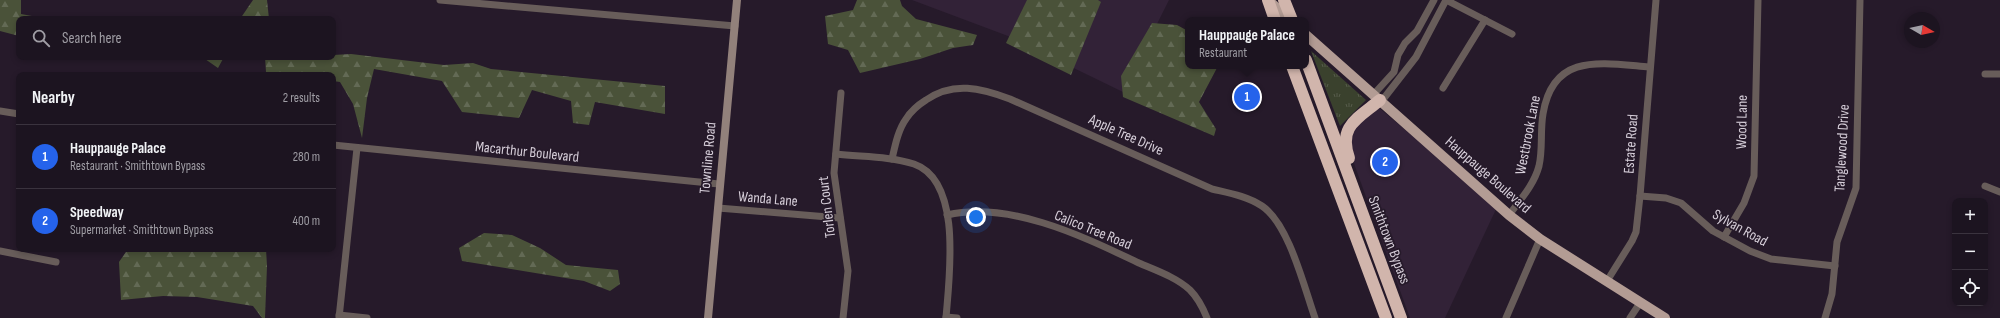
<!DOCTYPE html>
<html lang="en">
<head>
<meta charset="utf-8">
<style>
  body { margin:0; font-family:"Sofia Sans Condensed",sans-serif; background:#29212d; color:#f1f3f6 }
  .controls { position:absolute; right:12px; bottom:12px; display:grid; overflow:hidden; border-radius:8px; box-shadow:0 2px 6px #0003 }
  .controls button { width:36px; height:36px; display:grid; place-items:center; padding:0; border:0; border-bottom:1px solid #3a333e; background:#1c1420; color:#f1f3f6; font:20px sans-serif }
  .compass { position:absolute; left:1904px; top:12px; width:36px; height:36px; border-radius:50%; background:#1c1420; box-shadow:0 2px 6px #0003; rotate:99deg }
  .you { position:absolute; left:976px; top:217px; width:14px; height:14px; margin:-10px; border:3px solid #fff; border-radius:50%; background:#1a73e8; box-shadow:0 0 0 6px #1a73e833 }
  .badge { display:grid; place-items:center; width:26px; height:26px; border-radius:50%; background:#2563eb; color:#fff; font-size:13px; font-weight:700 }
  .pin { position:absolute; translate:-50% -50%; border:2px solid #fff; box-shadow:0 1px 4px #0006 }
  .popup { position:absolute; left:1185px; top:17px; width:124px; height:52px; box-sizing:border-box; display:grid; place-content:center; border-radius:8px; background:#1c1420; filter:drop-shadow(0 1px 3px #0005); font-size:13px; white-space:nowrap; color:#a09ea5 }
  .popup b { font-size:15px; color:#f1f3f6 }
  .popup::after { content:''; position:absolute; left:50%; top:100%; margin-left:-8px; border:8px solid transparent; border-top-color:#1c1420 }
  .list { margin:0; padding:0; list-style:none }
  h2 { display:flex; justify-content:space-between; align-items:center; height:52px; margin:0; padding:0 16px; font-size:17px }
  h2 small { font-size:13px; font-weight:400; color:#a09ea5 }
  .list li { display:grid; grid-template-columns:26px 1fr auto; gap:12px; align-items:center; box-sizing:border-box; height:64px; padding:0 16px; border-top:1px solid #3a333e }
  .list b { display:block; font-size:15px; white-space:nowrap }
  .list p { margin:0; font-size:13px; white-space:nowrap; color:#a09ea5 }
  .list em { font-size:13px; font-style:normal; color:#a09ea5 }
  .icon { flex:none; width:22px; height:22px; fill:none; stroke:currentColor; stroke-width:2; stroke-linecap:round; stroke-linejoin:round }
  .map { position:relative; flex:none; width:2000px; height:318px; overflow:hidden }
  .search { position:absolute; background:#1c1420; box-shadow:0 2px 6px #0003; left:16px; top:16px; width:320px; height:44px; display:flex; align-items:center; gap:10px; box-sizing:border-box; padding:0 14px; border-radius:8px; color:#a09ea5; font-size:15px }
  .panel { position:absolute; background:#1c1420; box-shadow:0 2px 6px #0003; left:16px; top:72px; width:320px; height:180px; border-radius:8px }
  .map>svg:first-child { display:block }
</style>
</head>
<body>
<div class="map">
<svg width="2000" height="318" viewBox="0 0 2000 318">
  <defs>
    <pattern id="grass-tufts" width="24" height="20" patternUnits="userSpaceOnUse"><rect width="24" height="20" fill="#3a412d"/><path d="M3 7l-1-3M5 7V3M7 7l1-3M15 17l-1-3M17 17v-4M19 17l1-3" fill="none" stroke="#565b4b"/></pattern>
    <pattern id="forest-firs" width="22" height="20" patternUnits="userSpaceOnUse"><rect width="22" height="20" fill="#4a5239"/><path d="M5 1l3.5 6h-7zM16 11l3.5 6h-7z" fill="#636a55"/></pattern>
  </defs>
  <rect width="100%" height="100%" fill="#261a2a"/>
  <g fill="#322237">
    <path d="M 912,0 L 1169,0 L 1123,92 L 1008,36 Z"/>
    <path d="M 1378,107 L 1497,207 L 1445,318 L 1410,318 L 1348,147 L 1351,131 Z"/>
  </g>
  <path fill="url(#grass-tufts)" d="M 1311,51 L 1366,100 L 1340,126 Z"/>
  <g fill="url(#forest-firs)">
    <path d="M 0,0 L 21,0 L 21,14 L 48,19 L 19,19 L 19,36 L 0,31 Z"/>
    <path d="M 253,0 L 267,0 L 269,19 L 240,19 Z"/>
    <path d="M 857,0 L 900,0 L 902,6 L 916,19 L 977,35 L 973,45 L 953,48 L 920,59 L 860,73 L 848,50 L 828,44 L 825,16 L 853,10 Z"/>
    <path d="M 1027,0 L 1098,0 L 1101,2 L 1071,75 L 1006,43 Z"/>
    <path d="M 1152,23 L 1177,25 L 1188,31 L 1188,66 L 1218,66 L 1199,102 L 1216,129 L 1214,136 L 1123,97 L 1121,76 Z"/>
    <path d="M 351,54 L 444,65 L 473,63 L 491,69 L 665,86 L 665,114 L 595,102 L 589,125 L 573,123 L 571,101 L 532,90 L 519,118 L 462,112 L 442,81 L 374,69 L 367,98 L 362,138 L 353,104 L 340,82 L 333,81 L 333,75 L 288,75 L 266,72 L 265,57 L 333,57 L 333,55 Z"/>
    <path d="M 197,57 L 224,57 L 218,68 L 205,59 Z"/>
    <path d="M 484,233 L 512,235 L 540,248 L 566,265 L 618,270 L 620,284 L 610,291 L 584,281 L 462,261 L 459,248 Z"/>
    <path d="M 128,249 L 266,249 L 267,266 L 265,318 L 262,318 L 253,306 L 197,297 L 163,296 L 121,300 L 119,262 Z"/>
  </g>
  <g fill="none" stroke-linecap="round" stroke-linejoin="round">
    <g stroke="#685d5a" stroke-width="7">
      <path d="M 440,0 L 735,26"/>
      <path d="M 1446,0 L 1512,34"/>
      <path d="M 1985,74 L 2000,74"/>
      <path d="M 1443,88 L 1485,20"/>
      <path d="M 841,93 L 834,173 L 848,271 L 843,318"/>
      <path d="M 1373,95 L 1394,72 L 1398,55 L 1405,43 L 1417,31 L 1434,0"/>
      <path d="M 1381,102 L 1416,57 L 1446,0"/>
      <path d="M 0,111 L 19,114"/>
      <path d="M 333,145 L 719,184"/>
      <path d="M 836,154 C 861,157 889,156 914,164 C 963,181 949,278 946,318"/>
      <path d="M 892,159 C 895,146 898,130 906,119 C 911,111 918,105 926,100 C 953,81 981,88 1010,99 L 1212,189 C 1229,193 1247,196 1262,206 C 1289,224 1304,287 1315,318"/>
      <path d="M 1985,186 L 2000,192"/>
      <path d="M 1640,196 L 1666,198 L 1681,203 L 1713,231 L 1750,251 L 1771,259 L 1835,266"/>
      <path d="M 718,208 L 840,218"/>
      <path d="M 947,215 C 1011,201 1082,236 1139,263 C 1155,270 1176,277 1190,290 C 1198,298 1203,308 1207,318"/>
      <path d="M 1509,215 C 1520,200 1534,185 1539,166 C 1543,149 1540,131 1543,114 C 1553,52 1602,63 1649,67"/>
      <path d="M 1724,237 L 1744,203 L 1754,176 L 1758,0"/>
      <path d="M 0,251 L 56,262"/>
      <path d="M 1607,281 L 1632,241 L 1636,232 L 1640,196 L 1656,0"/>
      <path d="M 339,315 L 367,318"/>
      <path d="M 946,317 L 957,318"/>
      <path d="M 339,318 L 357,148"/>
      <path d="M 1506,318 L 1540,239"/>
      <path d="M 1630,318 L 1640,303"/>
      <path d="M 1825,318 L 1832,294 L 1837,242 L 1856,188 L 1860,0"/>
    </g>
    <path stroke="#92817b" stroke-width="8" d="M 708,318 L 737,0"/>
    <g stroke="#b39c94" stroke-width="10">
      <path d="M 1268,0 L 1290,20"/>
      <path d="M 1306,35 L 1509,215 L 1540,239 L 1665,318"/>
    </g>
    <g stroke="#d1b5ac" stroke-width="12">
      <path d="M 1268,0 L 1275,20"/>
      <path d="M 1284,0 L 1292,20"/>
      <path d="M 1306,60 L 1401,318"/>
      <path d="M 1292,66 L 1386,318"/>
      <path d="M 1349,158 C 1338,126 1357,119 1380,100"/>
    </g>
  </g>
  <g text-anchor="middle" dominant-baseline="central" stroke-width="3.5" stroke-linejoin="round" paint-order="stroke">
    <g font-size="15" fill="#d6ced9" stroke="#261a2a">
      <text transform="translate(1742 122) rotate(-89)">Wood Lane</text>
      <text transform="translate(1126 135) rotate(24)">Apple Tree Drive</text>
      <text transform="translate(1528 135) rotate(-79)">Westbrook Lane</text>
      <text transform="translate(1631 144) rotate(-86)">Estate Road</text>
      <text transform="translate(1842 148) rotate(-87)">Tanglewood Drive</text>
      <text transform="translate(527 152) rotate(6)">Macarthur Boulevard</text>
      <text transform="translate(708 158) rotate(-85)">Townline Road</text>
      <text transform="translate(1488 175) rotate(41)">Hauppauge Boulevard</text>
      <text transform="translate(768 199) rotate(5)">Wanda Lane</text>
      <text transform="translate(827 207) rotate(-97)">Torlen Court</text>
      <text transform="translate(1740 228) rotate(29)">Sylvan Road</text>
      <text transform="translate(1093 230) rotate(22)">Calico Tree Road</text>
      <text transform="translate(1389 240) rotate(69)">Smithtown Bypass</text>
    </g>
  </g>
</svg>
<div class="controls">
<button>+</button>
<button>−</button>
<button><svg class="icon" aria-label="locate" viewBox="0 0 24 24"><circle cx="12" cy="12" r="6"/><path d="M12 2v4M12 18v4M2 12h4M18 12h4"/></svg></button>
</div>
<svg class="compass" viewBox="-18 -18 36 36"><path d="M0-13l5 13h-10z" fill="#e53935"/><path d="M0 13l5-13h-10z" fill="#a09ea5"/></svg>
<div class="you"></div>
<div class="pin badge" style="left:1247px;top:97px">1</div>
<div class="popup"><b>Hauppauge Palace</b>Restaurant</div>
<div class="pin badge" style="left:1385px;top:162px">2</div>
<div class="search"><svg class="icon" aria-label="search" viewBox="0 0 24 24"><circle cx="10" cy="10" r="6"/><path d="M15 15l6 6"/></svg>Search here</div>
<section class="panel">
<h2>Nearby<small>2 results</small></h2>
<ul class="list">
<li><span class="badge">1</span><div><b>Hauppauge Palace</b><p>Restaurant · Smithtown Bypass</p></div><em>280 m</em></li>
<li><span class="badge">2</span><div><b>Speedway</b><p>Supermarket · Smithtown Bypass</p></div><em>400 m</em></li>
</ul>
</section>
</div>
</body>
</html>
